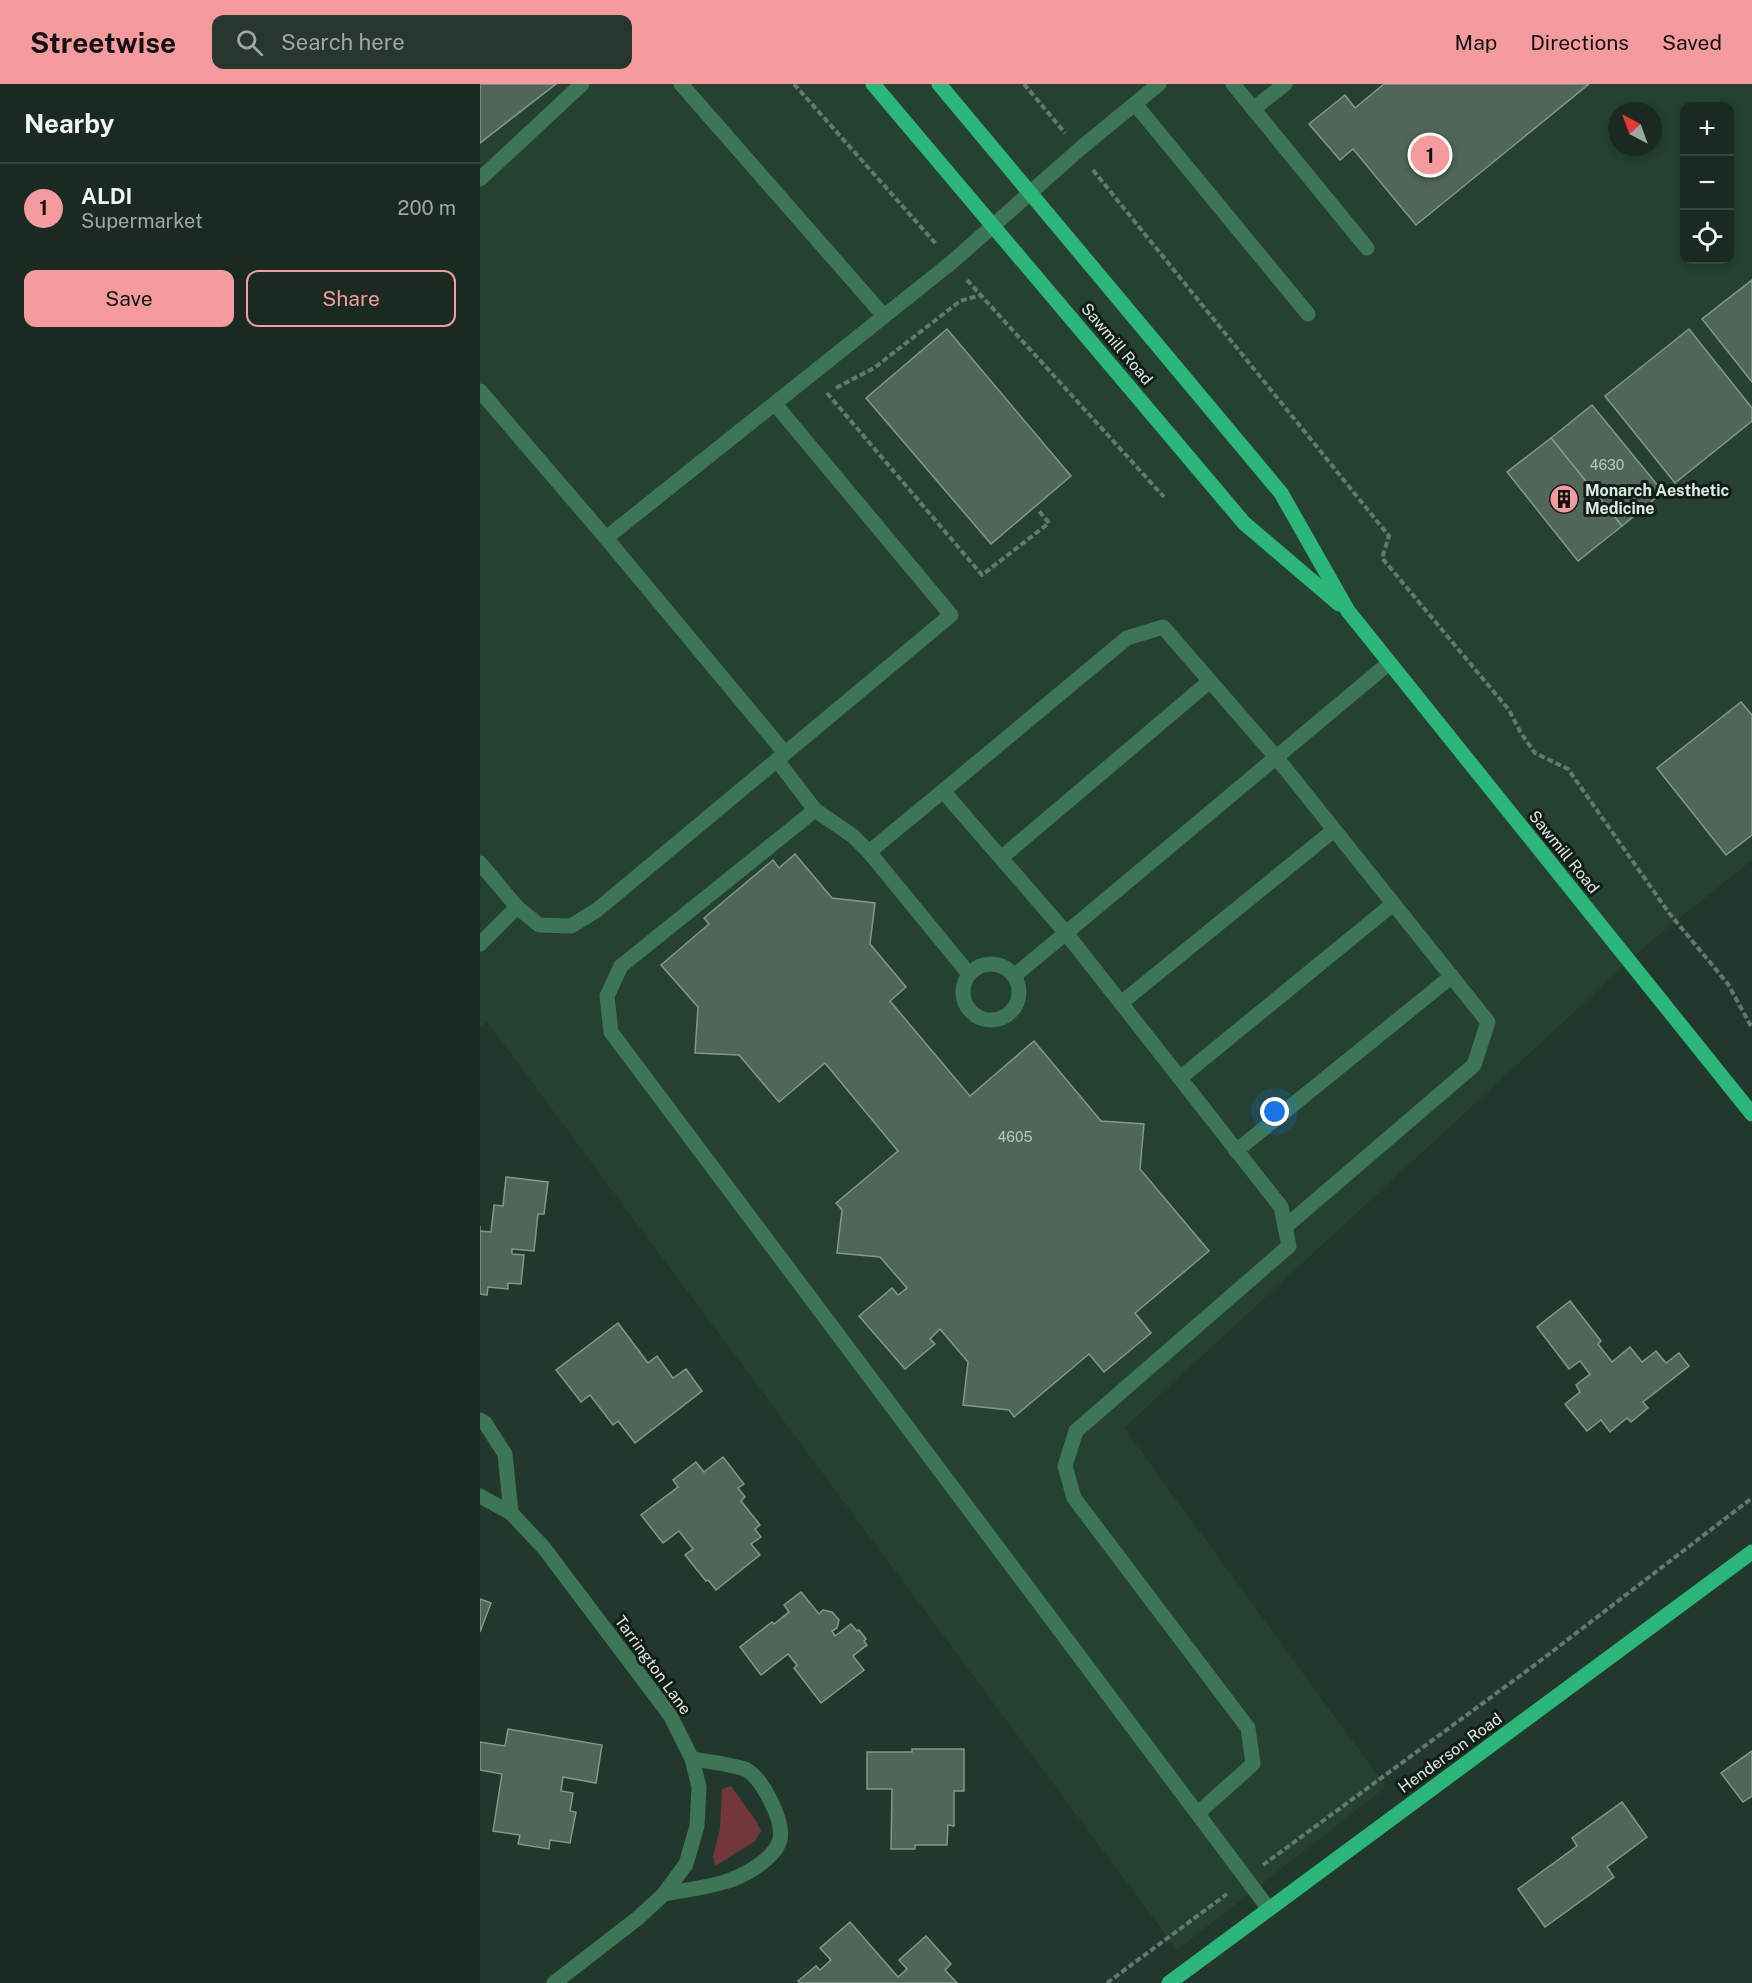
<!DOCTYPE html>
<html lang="en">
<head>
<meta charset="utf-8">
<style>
  body { margin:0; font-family:"Public Sans",sans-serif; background:#27362e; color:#f1f3f6 }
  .controls { position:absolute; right:18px; top:18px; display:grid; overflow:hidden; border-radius:12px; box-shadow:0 3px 9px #0003 }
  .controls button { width:54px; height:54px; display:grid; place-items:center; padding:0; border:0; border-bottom:2px solid #38463f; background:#1a2a21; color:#f1f3f6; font:30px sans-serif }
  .compass { position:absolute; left:1128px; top:18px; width:54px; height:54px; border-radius:50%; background:#1a2a21; box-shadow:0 3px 9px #0003; rotate:319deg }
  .you { position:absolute; left:795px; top:1028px; width:21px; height:21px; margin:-15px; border:4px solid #fff; border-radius:50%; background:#1a73e8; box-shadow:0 0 0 9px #1a73e833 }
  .badge { display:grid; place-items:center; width:39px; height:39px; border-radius:50%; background:#f59b9d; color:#111; font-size:20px; font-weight:700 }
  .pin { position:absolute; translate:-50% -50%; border:3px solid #fff; box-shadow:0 2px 6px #0006 }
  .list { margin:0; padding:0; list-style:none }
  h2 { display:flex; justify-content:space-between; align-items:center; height:78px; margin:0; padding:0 24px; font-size:26px }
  h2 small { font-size:20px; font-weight:400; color:#9fa7a5 }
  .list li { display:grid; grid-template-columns:39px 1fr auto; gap:18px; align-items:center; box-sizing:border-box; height:90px; padding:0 24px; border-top:2px solid #38463f }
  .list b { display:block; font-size:22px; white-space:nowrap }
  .list p { margin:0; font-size:20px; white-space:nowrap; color:#9fa7a5 }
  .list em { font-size:20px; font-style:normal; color:#9fa7a5 }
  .actions { display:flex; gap:12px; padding:18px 24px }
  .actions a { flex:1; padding:14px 0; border:2px solid #f59b9d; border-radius:12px; text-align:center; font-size:21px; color:#f59b9d }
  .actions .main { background:#f59b9d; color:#111 }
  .icon { flex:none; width:33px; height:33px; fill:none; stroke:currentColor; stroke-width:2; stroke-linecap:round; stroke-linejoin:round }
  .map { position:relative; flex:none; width:1272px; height:1899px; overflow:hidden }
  header { display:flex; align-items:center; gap:36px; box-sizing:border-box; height:84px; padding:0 30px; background:#f59b9d; color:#111 }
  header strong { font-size:28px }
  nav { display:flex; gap:33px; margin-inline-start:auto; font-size:21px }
  .search { width:420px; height:54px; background:#27362e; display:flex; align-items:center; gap:15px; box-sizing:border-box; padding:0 21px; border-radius:12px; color:#9fa7a5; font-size:22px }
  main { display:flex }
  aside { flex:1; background:#1a2a21 }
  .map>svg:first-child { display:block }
</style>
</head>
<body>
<header>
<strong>Streetwise</strong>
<div class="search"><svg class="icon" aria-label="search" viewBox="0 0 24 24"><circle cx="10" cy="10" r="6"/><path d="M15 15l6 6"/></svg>Search here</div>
<nav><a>Map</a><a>Directions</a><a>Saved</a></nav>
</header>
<main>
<aside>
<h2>Nearby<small></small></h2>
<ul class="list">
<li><span class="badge">1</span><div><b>ALDI</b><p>Supermarket</p></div><em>200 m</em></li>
</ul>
<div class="actions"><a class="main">Save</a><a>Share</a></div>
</aside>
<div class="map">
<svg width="1272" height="1899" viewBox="0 0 1272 1899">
  <rect width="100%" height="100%" fill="#22382c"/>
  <path fill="#244131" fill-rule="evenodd" d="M 0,0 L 1272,0 L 1272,776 L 1170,858 L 644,1344 L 906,1703 L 697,1866 L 7,938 L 0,943 ZM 1204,22 L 1250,22 L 1250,176 L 1204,176 ZM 1137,27 L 1173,27 L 1173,63 L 1137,63 Z"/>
  <path fill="#72373b" d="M 251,1702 L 276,1737 L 281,1747 L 275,1757 L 235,1782 L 233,1772 L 240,1745 L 242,1705 Z"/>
  <g fill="#4f6658" stroke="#80998a" stroke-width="1.5">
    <path d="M 0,0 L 76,0 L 0,59 Z"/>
    <path d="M 904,0 L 1109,0 L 936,141 L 873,65 L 860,76 L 829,40 L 865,11 L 875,24 Z"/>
    <path d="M 1272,196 L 1272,298 L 1222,235 Z"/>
    <path d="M 467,245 L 591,392 L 511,460 L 386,314 Z"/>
    <path d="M 1209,245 L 1272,324 L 1272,337 L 1195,399 L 1125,312 Z"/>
    <path d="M 1112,321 L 1183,408 L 1142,442 L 1071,354 Z"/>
    <path d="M 1071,354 L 1142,442 L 1098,477 L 1027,388 Z"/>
    <path d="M 1261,618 L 1272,631 L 1272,751 L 1246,771 L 1177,684 Z"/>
    <path d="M 315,770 L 352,814 L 395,819 L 390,860 L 426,903 L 410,917 L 490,1012 L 554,957 L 621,1037 L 664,1040 L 660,1085 L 729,1167 L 655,1229 L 671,1249 L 624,1288 L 609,1270 L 534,1333 L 529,1326 L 483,1321 L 488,1278 L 460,1245 L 450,1255 L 455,1260 L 425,1285 L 379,1232 L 412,1204 L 418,1211 L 427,1204 L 400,1173 L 357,1169 L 362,1126 L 356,1119 L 418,1067 L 345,979 L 299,1018 L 259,971 L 215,969 L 218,923 L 181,881 L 229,840 L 224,834 L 293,776 L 299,784 Z"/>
    <path d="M 26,1093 L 68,1098 L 64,1130 L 58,1130 L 54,1167 L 32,1165 L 32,1170 L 44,1171 L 41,1200 L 28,1199 L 28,1205 L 8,1203 L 7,1211 L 0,1210 L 0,1142 L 0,1147 L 11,1148 L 14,1121 L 23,1122 Z"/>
    <path d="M 1090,1217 L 1121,1257 L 1118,1260 L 1132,1278 L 1150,1263 L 1162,1278 L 1176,1267 L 1186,1279 L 1199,1269 L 1209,1282 L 1163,1318 L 1168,1324 L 1151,1338 L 1147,1334 L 1130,1348 L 1121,1336 L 1107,1347 L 1085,1320 L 1100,1308 L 1096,1301 L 1110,1290 L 1100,1277 L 1089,1285 L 1057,1243 Z"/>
    <path d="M 138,1239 L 168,1279 L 177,1272 L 193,1294 L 206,1285 L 222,1307 L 155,1359 L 138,1337 L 133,1341 L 110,1311 L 101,1318 L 76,1286 Z"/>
    <path d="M 243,1373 L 264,1400 L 258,1404 L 265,1413 L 261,1417 L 280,1441 L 275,1445 L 281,1453 L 271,1460 L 280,1471 L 236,1506 L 228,1496 L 226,1497 L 205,1471 L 213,1465 L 199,1447 L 183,1459 L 161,1431 L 198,1403 L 193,1396 L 216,1378 L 224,1388 Z"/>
    <path d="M 321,1508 L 339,1530 L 343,1526 L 352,1528 L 359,1536 L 357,1544 L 352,1547 L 355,1552 L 371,1540 L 377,1547 L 379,1546 L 386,1555 L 384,1557 L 387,1561 L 373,1572 L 384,1586 L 341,1619 L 314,1584 L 317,1581 L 308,1570 L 281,1591 L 260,1563 L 292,1538 L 294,1540 L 309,1528 L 304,1521 Z"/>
    <path d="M 0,1515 L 11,1519 L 0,1548 Z"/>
    <path d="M 28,1645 L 122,1661 L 116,1699 L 83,1693 L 81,1707 L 93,1709 L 90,1727 L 96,1728 L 90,1759 L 70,1756 L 69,1765 L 38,1760 L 40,1751 L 13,1747 L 22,1690 L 0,1686 L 0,1658 L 25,1662 Z"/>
    <path d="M 432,1665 L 484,1665 L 484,1707 L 474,1707 L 474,1742 L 468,1741 L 467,1761 L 435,1761 L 435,1765 L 411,1765 L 412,1705 L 387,1705 L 387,1668 L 432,1668 Z"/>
    <path d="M 1272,1667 L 1272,1712 L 1263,1718 L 1241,1689 Z"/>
    <path d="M 1142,1718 L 1167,1753 L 1127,1783 L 1134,1793 L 1065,1843 L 1038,1805 L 1097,1762 L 1092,1754 Z"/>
    <path d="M 370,1838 L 418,1893 L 427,1885 L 419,1876 L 446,1852 L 471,1880 L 465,1886 L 477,1899 L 320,1899 L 318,1897 L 336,1882 L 340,1886 L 351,1876 L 340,1864 Z"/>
  </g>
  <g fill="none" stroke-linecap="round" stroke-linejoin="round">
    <g stroke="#65786e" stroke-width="4" stroke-dasharray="6 3" stroke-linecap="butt">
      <path d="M 314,0 L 457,161"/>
      <path d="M 544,0 L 585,49"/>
      <path d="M 613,86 L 909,452 L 902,474 L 1029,626 L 1041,649 L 1055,669 L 1088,685 L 1189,829 L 1248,900 L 1272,944"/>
      <path d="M 487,196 L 684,413"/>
      <path d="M 356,304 L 394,284 L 480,217 L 501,211"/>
      <path d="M 347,309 L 502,491 L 569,439 L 559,427"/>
      <path d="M 783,1781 L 1056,1580 L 1272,1414"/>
      <path d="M 627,1899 L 747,1810"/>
    </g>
    <g stroke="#3c7657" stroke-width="15">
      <path d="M 201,0 L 404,232"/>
      <path d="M 753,0 L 887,164"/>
      <path d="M 655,20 L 828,230"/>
      <path d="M 773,25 L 805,0"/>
      <path d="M 0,95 L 102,0"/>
      <path d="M 0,307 L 126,454 L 472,178 L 602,63 L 679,0"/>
      <path d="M 126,454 L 305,669"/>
      <path d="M 297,676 L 335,726 L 373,752 L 389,768 L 463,707 L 586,849 L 909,579"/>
      <path d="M 463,707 L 647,554 L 683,543 L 796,673 L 1008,938 L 994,981 L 805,1143"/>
      <path d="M 335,726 L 141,882 L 127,912 L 131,948 L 789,1825"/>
      <path d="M 389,768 L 489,890"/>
      <path d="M 521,774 L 730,597"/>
      <path d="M 0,779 L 37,823 L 0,860"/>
      <path d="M 37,823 L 59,841 L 91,842 L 117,826 L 471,531 L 295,320"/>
      <circle cx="511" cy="908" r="28"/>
      <path d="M 534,892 L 586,849 L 801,1123 L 809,1162 L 596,1347 L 585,1382 L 594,1414 L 768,1644 L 773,1680 L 718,1729"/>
      <path d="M 641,919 L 854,746"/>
      <path d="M 700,994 L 913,820"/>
      <path d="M 756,1067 L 972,892"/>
      <path d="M 0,1336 L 5,1339 L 25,1370 L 31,1429"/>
      <path d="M 0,1412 L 31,1429 L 64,1464 L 190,1631 L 212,1675 L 219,1703 L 217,1742 L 206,1780 L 184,1810 L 158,1834 L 74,1899"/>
      <path d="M 184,1810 C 216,1804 249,1802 276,1783 C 285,1777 298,1766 300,1755 C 304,1737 283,1696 267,1686 C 257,1681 224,1677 212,1675"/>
    </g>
    <g stroke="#2bb779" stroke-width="15">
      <path d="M 393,0 L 764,439 L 859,520"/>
      <path d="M 459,0 L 801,409 L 868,527 L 1272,1030"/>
      <path d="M 689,1899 L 1272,1468"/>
    </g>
  </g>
  <defs>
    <g id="building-disc" transform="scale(1.5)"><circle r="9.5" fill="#f59b9d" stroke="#131d17"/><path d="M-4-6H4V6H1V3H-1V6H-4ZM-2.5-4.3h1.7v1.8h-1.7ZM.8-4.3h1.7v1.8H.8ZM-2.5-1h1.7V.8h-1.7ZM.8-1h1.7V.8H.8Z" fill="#111"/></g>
  </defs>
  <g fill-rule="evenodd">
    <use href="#building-disc" x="1084" y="415"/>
  </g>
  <g text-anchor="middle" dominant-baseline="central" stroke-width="6" stroke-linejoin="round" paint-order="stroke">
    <g font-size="14" fill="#b9c8bf">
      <text x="1127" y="381">4630</text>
      <text x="535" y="1053">4605</text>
    </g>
    <g font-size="16" fill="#dce9e1" stroke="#131d17">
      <text transform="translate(637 260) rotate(50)">Sawmill Road</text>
      <text transform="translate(1084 768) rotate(51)">Sawmill Road</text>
      <text transform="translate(173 1581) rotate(54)">Tarrington Lane</text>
      <text transform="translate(970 1669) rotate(-36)">Henderson Road</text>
    </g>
    <g font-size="16" font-weight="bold" fill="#dce9e1" stroke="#131d17" text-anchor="start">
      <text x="1105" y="406">Monarch Aesthetic<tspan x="1105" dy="18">Medicine</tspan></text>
    </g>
  </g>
</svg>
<div class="controls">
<button>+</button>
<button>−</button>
<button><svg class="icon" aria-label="locate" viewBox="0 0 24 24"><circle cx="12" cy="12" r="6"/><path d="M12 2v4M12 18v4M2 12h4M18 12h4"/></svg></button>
</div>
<svg class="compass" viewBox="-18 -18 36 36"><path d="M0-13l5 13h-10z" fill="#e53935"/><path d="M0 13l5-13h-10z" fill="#9fa7a5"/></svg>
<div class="you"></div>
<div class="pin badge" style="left:950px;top:71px">1</div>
</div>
</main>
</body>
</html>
